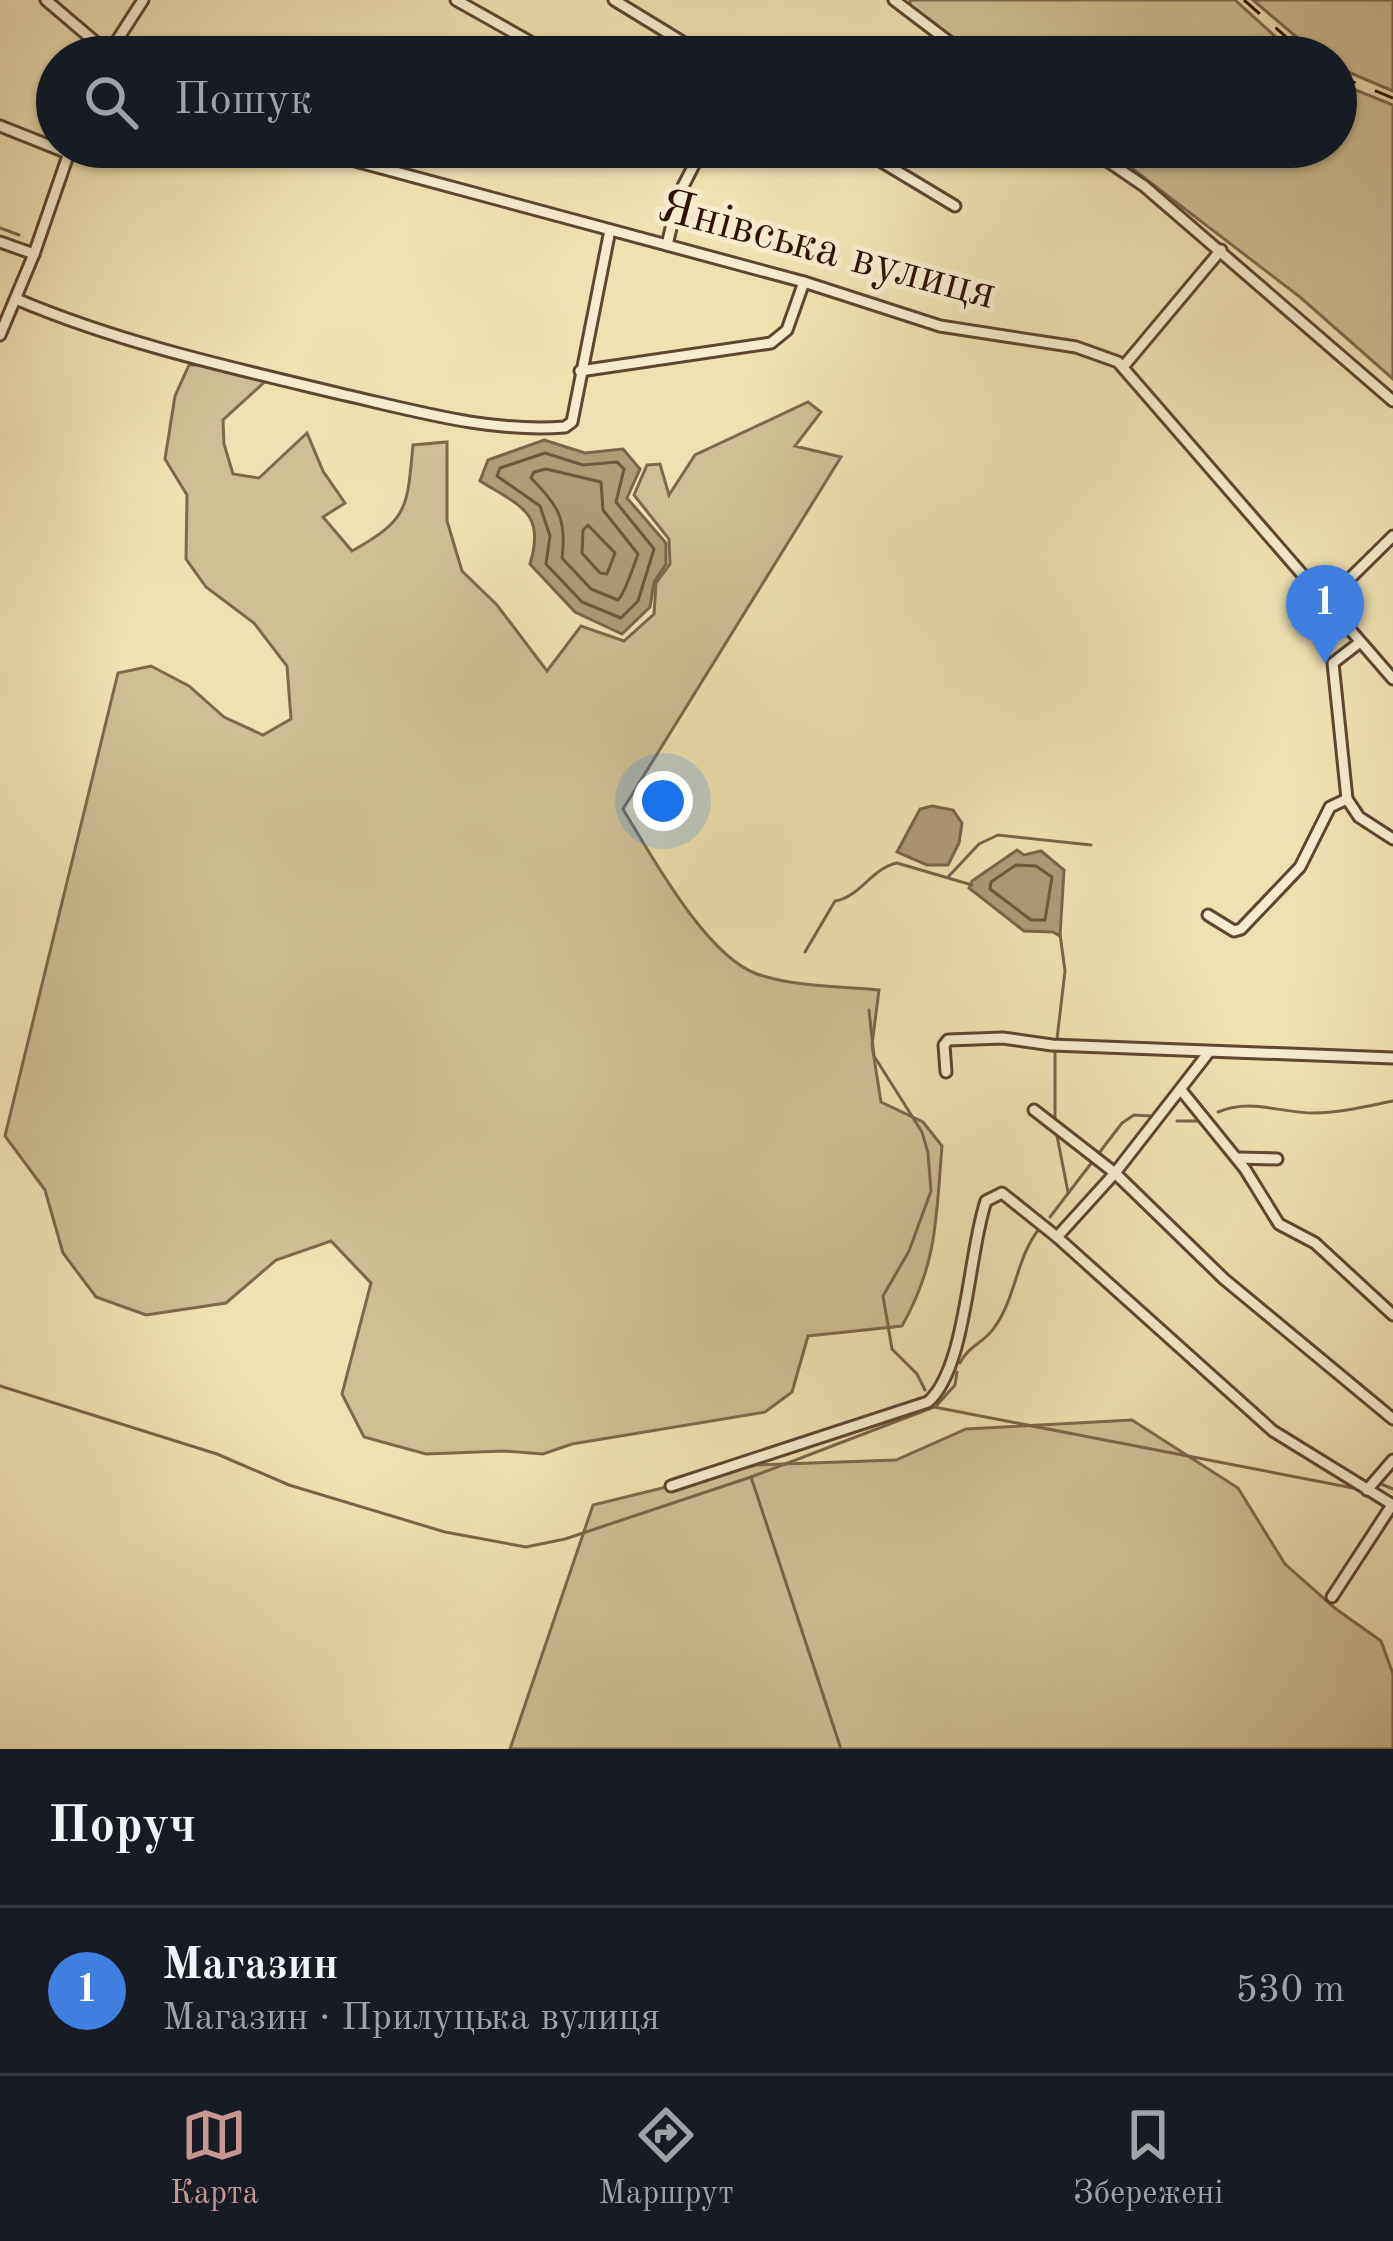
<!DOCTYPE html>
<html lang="uk">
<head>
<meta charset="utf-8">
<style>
  body { margin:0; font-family:"Old Standard TT",serif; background:#20242c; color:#f1f3f6 }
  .you { position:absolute; left:663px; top:801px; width:42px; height:42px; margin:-30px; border:9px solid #fff; border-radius:50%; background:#1a73e8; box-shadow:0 0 0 18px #1a73e833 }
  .badge { display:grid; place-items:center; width:78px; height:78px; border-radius:50%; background:#c59692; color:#fff; font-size:39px; font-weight:700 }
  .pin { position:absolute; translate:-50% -99px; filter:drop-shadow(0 3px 6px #0008) }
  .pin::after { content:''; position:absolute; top:63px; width:42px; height:36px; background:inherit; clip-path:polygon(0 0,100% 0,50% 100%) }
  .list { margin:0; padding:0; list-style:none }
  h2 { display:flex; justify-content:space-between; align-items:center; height:156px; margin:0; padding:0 48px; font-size:51px }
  h2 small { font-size:39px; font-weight:400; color:#9ea1a6 }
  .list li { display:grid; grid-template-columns:78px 1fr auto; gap:36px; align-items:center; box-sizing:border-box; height:168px; padding:0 48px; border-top:3px solid #363941 }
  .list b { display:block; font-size:45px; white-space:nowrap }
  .list p { margin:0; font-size:39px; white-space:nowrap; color:#9ea1a6 }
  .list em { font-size:39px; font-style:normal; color:#9ea1a6 }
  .icon { flex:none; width:66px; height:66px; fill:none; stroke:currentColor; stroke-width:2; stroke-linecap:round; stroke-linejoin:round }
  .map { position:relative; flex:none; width:1393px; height:1749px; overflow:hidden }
  .search { position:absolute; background:#171b24; box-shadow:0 3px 9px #0004; left:36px; right:36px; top:36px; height:132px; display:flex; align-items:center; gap:30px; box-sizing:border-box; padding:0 42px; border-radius:66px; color:#9ea1a6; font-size:45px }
  .sheet { height:324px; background:#171b24 }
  nav { display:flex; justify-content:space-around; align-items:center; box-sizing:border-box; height:168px; border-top:3px solid #363941; background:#171b24; font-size:33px; color:#9ea1a6 }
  nav a { display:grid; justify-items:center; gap:6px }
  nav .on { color:#c59692 }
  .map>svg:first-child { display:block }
</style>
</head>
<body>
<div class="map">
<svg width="1393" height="1749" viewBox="0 0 1393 1749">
  <rect width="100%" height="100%" fill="#efe2b2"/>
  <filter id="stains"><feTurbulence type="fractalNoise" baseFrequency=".00167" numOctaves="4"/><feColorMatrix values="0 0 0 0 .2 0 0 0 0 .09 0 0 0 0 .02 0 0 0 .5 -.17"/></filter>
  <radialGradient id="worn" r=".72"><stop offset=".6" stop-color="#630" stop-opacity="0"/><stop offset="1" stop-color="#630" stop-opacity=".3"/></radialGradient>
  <g fill="#cebf95" stroke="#7e684e" stroke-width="3">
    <path d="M 910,0 L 1235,0 L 1298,57 L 976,57 L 910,8 Z"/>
    <path d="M 1253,0 L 1393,0 L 1393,91 L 1336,67 L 1336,57 L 1320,57 Z"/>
    <path d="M 1336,82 L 1393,105 L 1393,379 L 1300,297 L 1104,147 L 1336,147 Z"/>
    <path d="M 189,365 L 225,365 L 270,377 L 223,420 L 224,444 L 233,474 L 259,478 L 307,433 L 323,471 L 345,503 L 323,517 L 352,551 C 409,519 407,508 413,445 L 447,442 L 447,521 L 462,571 L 497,605 L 547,671 L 581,626 L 624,641 L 654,614 L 656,583 L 670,564 L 669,539 L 634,495 L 647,465 L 660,464 L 669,495 L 695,455 L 808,402 L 821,412 L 795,446 L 841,457 L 623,809 C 651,855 706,956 757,974 C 794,987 840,986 879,990 L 872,1045 L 881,1102 L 923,1122 L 942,1146 C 936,1217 938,1262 902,1326 L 808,1336 L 792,1392 L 765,1412 L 572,1444 L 543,1454 L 504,1451 L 426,1454 L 364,1437 L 342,1394 L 371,1283 L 331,1241 L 276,1260 L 226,1303 L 146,1315 L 96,1297 L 63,1253 L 45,1190 L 5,1136 L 118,673 L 151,666 L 189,686 L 224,717 L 263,735 L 291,719 L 287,666 L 254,623 L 206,587 L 186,559 L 187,495 L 165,459 L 175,396 Z"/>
    <path d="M 1132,1420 L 1238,1488 L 1285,1564 L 1336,1609 L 1381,1641 L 1393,1674 L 1393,1749 L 510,1749 L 593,1505 L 756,1465 L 896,1460 L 966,1429 Z"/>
  </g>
  <g fill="#ae9b78" stroke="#7b644b" stroke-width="3">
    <path d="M 544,440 L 585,453 L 623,449 L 640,469 L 627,498 L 666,543 L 666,564 L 654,582 L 650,607 L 622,634 L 575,612 L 530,564 C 546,512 520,506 480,481 L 488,460 Z"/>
    <path d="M 932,806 L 953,810 L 962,823 L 959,843 L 948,865 L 927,865 L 897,852 L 920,809 Z"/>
    <path d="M 1017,850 L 1024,855 L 1041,851 L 1064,870 L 1060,936 L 1053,932 L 1024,931 L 969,888 L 972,881 Z"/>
  </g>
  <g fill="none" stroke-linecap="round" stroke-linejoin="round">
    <g stroke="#6e5640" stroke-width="3">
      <path d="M 545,453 L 583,465 L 617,462 L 624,469 L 616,502 L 654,549 L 638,601 L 621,618 L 582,602 L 546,564 L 550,536 L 540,506 L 497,476 L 500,468 Z"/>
      <path d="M 546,469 L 601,482 L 603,510 L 638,554 C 634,565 625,593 618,600 L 591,589 L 562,558 C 567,519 558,505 531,478 L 534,472 Z"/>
      <path d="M 588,525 L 615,553 L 607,574 L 600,573 L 582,553 L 583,530 Z"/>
      <path d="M 1016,865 L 1036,866 L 1052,877 L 1045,920 L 1031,920 L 990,889 L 991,882 Z"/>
    </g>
    <g stroke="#7b644b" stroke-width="3">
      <path d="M 0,228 L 19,235"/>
      <path d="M 948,877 L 979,844 L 998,835 L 1091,845"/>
      <path d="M 805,952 L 835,901 C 860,897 872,868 897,863 L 972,885"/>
      <path d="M 869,1010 L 874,1056 L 922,1132 L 928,1153 L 931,1191 L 909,1251 L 883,1296 L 892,1349 L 917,1374 L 925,1390"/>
      <path d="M 1057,1039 L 1065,971 L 1060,934"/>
      <path d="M 1055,1051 L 1055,1121"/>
      <path d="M 1218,1112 C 1252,1098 1279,1113 1314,1113 C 1340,1113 1368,1106 1393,1101"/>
      <path d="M 1177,1121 L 1198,1121"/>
      <path d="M 1056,1131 L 1068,1192"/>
      <path d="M 1050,1217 L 1122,1123 L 1134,1115 L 1152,1116"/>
      <path d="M 960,1363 C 969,1345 984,1343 994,1328 C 1016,1298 1016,1258 1039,1229"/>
      <path d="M 0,1386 L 217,1454 L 289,1485 L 445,1532 L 526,1547 L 565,1539 L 751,1477 L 934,1407 L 1353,1488"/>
      <path d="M 937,1405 L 955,1385 L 957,1372"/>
      <path d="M 751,1477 L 841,1749"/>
      <path d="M 1381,1484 L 1393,1489"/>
    </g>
    <g stroke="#5f4632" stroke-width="15">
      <g id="street">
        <path d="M 46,0 L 113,57"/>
        <path d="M 456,0 L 557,57"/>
        <path d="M 614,0 L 707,57"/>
        <path d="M 894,0 L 969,57"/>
        <path d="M 107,56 L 143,0"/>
        <path d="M 0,126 L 68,153"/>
        <path d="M 303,147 L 804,282 L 940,326 L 1076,347 L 1118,362 L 1393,679"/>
        <path d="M 857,147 L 955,206"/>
        <path d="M 1087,147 L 1144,186 L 1393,401"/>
        <path d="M 0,242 L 34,254"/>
        <path d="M 667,245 L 679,194 L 696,161"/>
        <path d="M 16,299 C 122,344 233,368 345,395 C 416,411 492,433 565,427 L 572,422 L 610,230"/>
        <path d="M 0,335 L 34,254 L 71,147"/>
        <path d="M 1123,367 L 1221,250"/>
        <path d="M 580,371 L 771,343 L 787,330 L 804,282"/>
        <path d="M 1324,604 L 1393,536"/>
        <path d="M 1347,799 L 1359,817 L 1393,839"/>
        <path d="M 1208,915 L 1234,931 L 1241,929 L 1300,867 L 1330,807 L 1347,799 L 1333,663 L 1359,643"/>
        <path d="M 946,1072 L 944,1045 L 948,1040 L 1003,1038 L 1052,1045 L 1393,1058"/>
        <path d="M 1181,1090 L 1245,1169 L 1279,1224 L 1315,1243 L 1393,1315"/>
        <path d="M 1034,1110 L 1115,1173 L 1224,1279 L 1393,1419"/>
        <path d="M 1237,1158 L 1277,1159"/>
        <path d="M 1057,1237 L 1115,1173 L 1209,1052"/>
        <path d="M 671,1486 L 928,1402 C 967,1367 968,1253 986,1201 L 1002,1193 L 1057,1237 L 1273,1431 L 1393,1505"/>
        <path d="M 1367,1490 L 1393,1460"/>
        <path d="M 1332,1597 L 1392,1505"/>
      </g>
    </g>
    <use href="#street" stroke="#f5eccd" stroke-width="9"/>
    <g stroke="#2f1207" stroke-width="3" stroke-dasharray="21 21" stroke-linecap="butt">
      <path d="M 1244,0 L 1309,57"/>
      <path d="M 1336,75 L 1393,98"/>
    </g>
  </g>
  <g text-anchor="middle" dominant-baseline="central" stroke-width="10" stroke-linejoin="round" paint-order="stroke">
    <g font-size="48" fill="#2f1207" stroke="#f5eccd">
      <text transform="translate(827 251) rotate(15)">Янівська вулиця</text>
    </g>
  </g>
  <rect width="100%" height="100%" filter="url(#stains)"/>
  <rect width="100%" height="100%" fill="url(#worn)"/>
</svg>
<div class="you"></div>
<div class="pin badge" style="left:1325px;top:664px;background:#3f7fe0">1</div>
<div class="search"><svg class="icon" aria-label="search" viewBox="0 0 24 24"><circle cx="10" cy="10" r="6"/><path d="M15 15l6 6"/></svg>Пошук</div>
</div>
<section class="sheet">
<h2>Поруч<small></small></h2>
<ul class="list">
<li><span class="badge" style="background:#3f7fe0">1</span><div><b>Магазин</b><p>Магазин · Прилуцька вулиця</p></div><em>530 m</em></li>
</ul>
</section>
<nav>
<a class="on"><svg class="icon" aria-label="map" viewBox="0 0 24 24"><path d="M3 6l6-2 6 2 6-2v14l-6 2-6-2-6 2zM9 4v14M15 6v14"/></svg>Карта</a>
<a><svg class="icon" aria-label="directions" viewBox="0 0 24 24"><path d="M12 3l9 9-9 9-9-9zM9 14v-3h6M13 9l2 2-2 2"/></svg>Маршрут</a>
<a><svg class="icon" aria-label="saved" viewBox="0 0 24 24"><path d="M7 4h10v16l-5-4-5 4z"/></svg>Збережені</a>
</nav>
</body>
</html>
